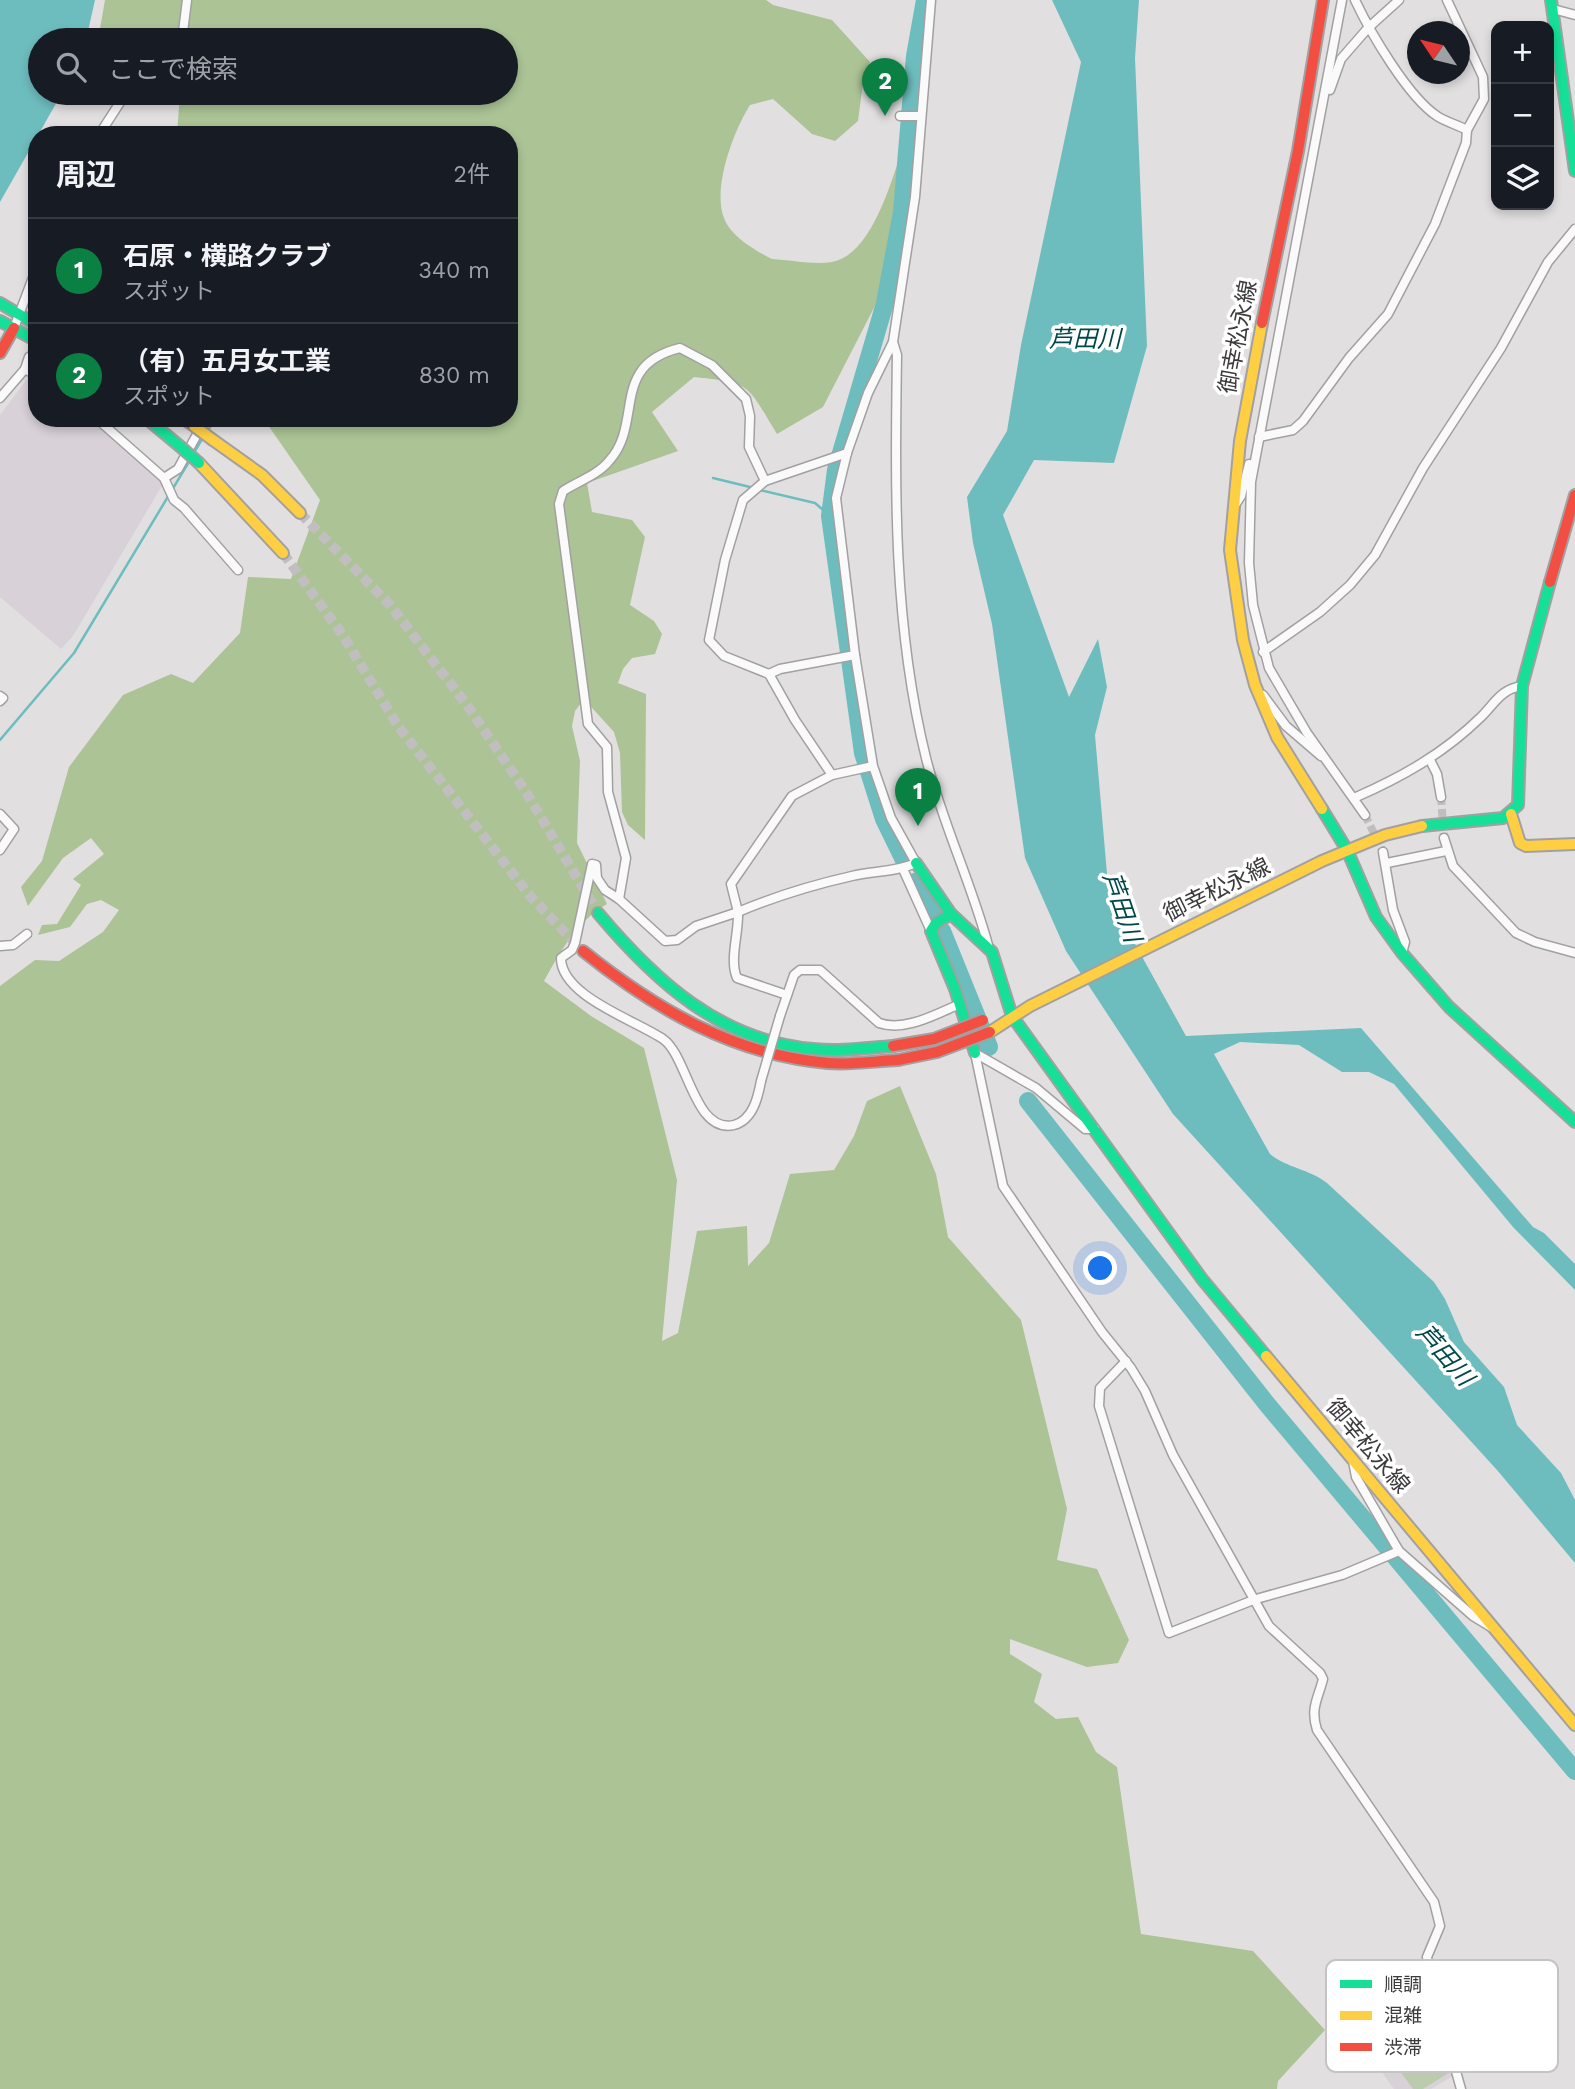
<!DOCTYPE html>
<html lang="ja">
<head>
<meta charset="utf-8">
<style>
  body { margin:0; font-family:"Work Sans","Noto Sans JP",sans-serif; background:#20242c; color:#f1f3f6 }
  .controls { position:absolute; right:21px; top:21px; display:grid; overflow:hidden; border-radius:14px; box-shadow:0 4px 10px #0003 }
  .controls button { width:63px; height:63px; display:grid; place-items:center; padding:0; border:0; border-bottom:2px solid #363941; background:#171b24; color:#f1f3f6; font:35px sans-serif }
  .compass { position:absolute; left:1407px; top:21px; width:63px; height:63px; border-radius:50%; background:#171b24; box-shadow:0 4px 10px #0003; rotate:305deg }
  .you { position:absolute; left:1101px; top:1269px; width:24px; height:24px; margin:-18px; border:5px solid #fff; border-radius:50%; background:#1a73e8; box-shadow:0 0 0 10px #1a73e833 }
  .badge { display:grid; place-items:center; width:46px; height:46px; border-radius:50%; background:#0b8043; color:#fff; font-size:23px; font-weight:700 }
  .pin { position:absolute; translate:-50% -58px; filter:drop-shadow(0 2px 4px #0008) }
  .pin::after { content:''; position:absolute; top:37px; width:24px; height:21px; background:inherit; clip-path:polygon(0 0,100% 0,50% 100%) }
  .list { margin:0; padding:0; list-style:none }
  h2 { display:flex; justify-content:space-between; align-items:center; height:91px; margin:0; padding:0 28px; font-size:30px }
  h2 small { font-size:23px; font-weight:400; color:#9ea1a6 }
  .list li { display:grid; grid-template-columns:46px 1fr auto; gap:21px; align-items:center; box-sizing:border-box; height:105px; padding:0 28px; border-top:2px solid #363941 }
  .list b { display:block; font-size:26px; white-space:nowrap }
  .list p { margin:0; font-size:23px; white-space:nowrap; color:#9ea1a6 }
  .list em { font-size:23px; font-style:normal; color:#9ea1a6 }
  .icon { flex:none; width:38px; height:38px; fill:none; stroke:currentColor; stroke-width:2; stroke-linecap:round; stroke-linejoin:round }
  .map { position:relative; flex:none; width:1575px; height:2089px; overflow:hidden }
  .search { position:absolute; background:#171b24; box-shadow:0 4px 10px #0003; left:28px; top:28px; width:490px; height:77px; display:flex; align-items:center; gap:18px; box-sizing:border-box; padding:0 24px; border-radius:38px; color:#9ea1a6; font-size:26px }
  .panel { position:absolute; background:#171b24; box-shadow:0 4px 10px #0003; left:28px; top:126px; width:490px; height:301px; border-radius:28px }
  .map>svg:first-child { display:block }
</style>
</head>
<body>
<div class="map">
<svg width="1575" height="2089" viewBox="0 0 1575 2089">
  <rect width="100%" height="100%" fill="#e2dfe1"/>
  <g fill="#d9d1d8">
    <path d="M 32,376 L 37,380 L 37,418 L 84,418 L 119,442 L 162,479 L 163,484 L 73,636 L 61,649 L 0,597 L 0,415 L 28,378 Z"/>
    <path d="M 1418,1986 L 1426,1986 L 1453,2076 L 1431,2089 L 1394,2089 L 1354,2033 Z"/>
  </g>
  <path fill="#bbcbad" d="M 1417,2020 L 1450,2072 L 1423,2089 L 1413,2089 L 1381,2045 Z"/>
  <path fill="#abc395" d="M 105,0 L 766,0 L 773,5 L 832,20 L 870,62 L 863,83 L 858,121 L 835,141 L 812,134 L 773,99 L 750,105 C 734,130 712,188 724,218 C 730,236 756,251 772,259 C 791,260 814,265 832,262 C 872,255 892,179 903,147 L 916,149 L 878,300 L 823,407 L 777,434 C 747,385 753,383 694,377 L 652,412 L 678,451 L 587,483 L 592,512 L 632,520 L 645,537 L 630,605 L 654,621 L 662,634 L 655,654 L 632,658 L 623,669 L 618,683 L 646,694 L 645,840 L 628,825 L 622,812 L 620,753 L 614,732 L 584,699 L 575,711 L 572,726 L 580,761 L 577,843 L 607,904 C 576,922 561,951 544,981 L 591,1016 L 644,1048 L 677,1180 L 662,1341 L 678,1333 L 697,1231 L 747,1226 L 748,1266 L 769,1243 L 790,1174 L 834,1170 L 854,1136 L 867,1101 L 900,1086 L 936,1174 L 948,1237 L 1021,1320 L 1067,1509 L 1057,1560 L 1097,1569 L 1129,1640 L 1118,1663 L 1087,1667 L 1010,1639 L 1010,1654 L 1042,1674 L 1034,1702 L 1056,1719 L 1078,1717 L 1096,1752 L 1117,1767 L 1141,1934 L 1253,1951 L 1325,2030 L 1278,2081 L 1277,2089 L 0,2089 L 0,986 L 35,960 L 59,961 L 103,932 L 119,910 L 101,900 L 87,904 L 70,927 L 38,935 L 42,925 L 57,924 L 81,885 L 73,879 L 104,854 L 91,838 L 63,858 L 28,906 L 21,887 L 42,861 L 69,767 L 123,695 L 171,674 L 193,683 L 240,633 L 248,577 L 291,579 L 320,500 L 263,418 L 509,418 L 509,135 L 177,135 L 180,93 L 506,93 L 506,40 L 98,40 Z"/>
  <g fill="#6ebdbe">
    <path d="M 0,0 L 95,0 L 86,40 L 40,40 L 40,93 L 62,93 L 0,202 Z"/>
    <path d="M 1052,0 L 1139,0 L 1135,58 L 1147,346 L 1114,463 L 1034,460 L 1003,515 L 1069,697 L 1098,639 L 1107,687 L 1095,735 L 1109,897 L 1186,1036 L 1361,1028 L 1533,1227 L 1544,1233 L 1575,1264 L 1575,1290 L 1513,1227 L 1394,1084 L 1369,1072 L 1342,1072 L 1299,1045 L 1240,1042 L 1214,1054 L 1270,1154 C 1287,1168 1309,1169 1327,1183 L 1434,1282 L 1445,1299 L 1464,1342 L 1504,1387 L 1517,1425 L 1561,1473 L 1575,1500 L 1575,1563 L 1497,1470 L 1173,1114 L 1066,951 L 1025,858 L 992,624 L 973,543 L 967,497 L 1007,431 L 1021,345 L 1081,62 Z"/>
  </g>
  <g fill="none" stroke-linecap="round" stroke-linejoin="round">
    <g stroke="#6ebdbe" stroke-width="2.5">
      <path d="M 208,430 L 216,418"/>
      <path d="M 193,454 L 204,436"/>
      <path d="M 713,478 L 754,488"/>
      <path d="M 760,490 L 815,503 L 830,516"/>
      <path d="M 0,740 L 74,653 L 190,460"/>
    </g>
    <g stroke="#6ebdbe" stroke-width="18">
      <path d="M 904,860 L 884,819 L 863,753 L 830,516 L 836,470 L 885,303 L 902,212 L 915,56 L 925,0"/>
      <path d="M 915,882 L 934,914"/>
      <path d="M 942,931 L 989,1047"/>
      <path d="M 1028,1101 L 1266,1403 L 1575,1771"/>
    </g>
    <g stroke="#c1bec0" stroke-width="8" stroke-dasharray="8 4" stroke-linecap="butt">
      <path d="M 29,357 L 37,339"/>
      <path d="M 1441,797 L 1444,838"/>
      <path d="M 1365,815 L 1383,852"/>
    </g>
    <g stroke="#c1bec0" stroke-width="10" stroke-dasharray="10 5" stroke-linecap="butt">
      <path d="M 300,513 L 390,605 L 467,705 L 526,792 L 598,913"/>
      <path d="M 283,553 L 342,634 L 398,726 L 531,897 L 581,949"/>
    </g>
    <g stroke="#a2a0a1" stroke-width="11">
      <g id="street">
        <path d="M 931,0 L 915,197 L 893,342 L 897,355 C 895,491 893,625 926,758 C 942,822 971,882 988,945"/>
        <path d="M 1342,0 L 1251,482 L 1249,563 L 1253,605 L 1269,668 L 1307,733 L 1365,815"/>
        <path d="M 1447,0 L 1483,77 L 1484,99 L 1467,130"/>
        <path d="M 1553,9 L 1575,15"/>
        <path d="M 182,40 L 187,0"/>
        <path d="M 1330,90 L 1341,59 L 1368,28 L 1399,0"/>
        <path d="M 900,116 L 921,116"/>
        <path d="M 99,135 L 126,93"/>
        <path d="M 14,328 L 37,267"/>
        <path d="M 25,369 L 37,376"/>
        <path d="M 0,398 L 25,369 L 29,357"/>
        <path d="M 96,418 L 164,478 L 174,500 L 184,508 L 238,570"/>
        <path d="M 1259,437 L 1293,430 L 1303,421 L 1349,358 L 1388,314 L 1435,224 L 1466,143 L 1467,130 C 1458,125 1446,122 1437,116 C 1408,97 1370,32 1355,0"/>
        <path d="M 164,478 L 178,469 L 206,418"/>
        <path d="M 1235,505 L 1241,496 L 1249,464"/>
        <path d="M 1263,652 L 1320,612 L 1350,585 L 1375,555 L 1423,468 L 1501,348 L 1548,262 L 1575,229"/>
        <path d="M 769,674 L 780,669 L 855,655"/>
        <path d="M 1263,695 L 1286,726 L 1321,756"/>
        <path d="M 0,696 L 3,698 L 0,701"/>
        <path d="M 1430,760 L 1437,774 L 1441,797"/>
        <path d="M 873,766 L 832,775 L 792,796 L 731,884 L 738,912 C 776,896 812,885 852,876 C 873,871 896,872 916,863 L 891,818 L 873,766 L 855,655 L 836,498 L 847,453 L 868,393 L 893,342"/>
        <path d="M 832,775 L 795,720 L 769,674 L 724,656 L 709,640 L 725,560 L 743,500 L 765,481 L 847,453"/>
        <path d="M 1354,798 C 1402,777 1443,754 1481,717 C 1495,703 1501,689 1522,686"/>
        <path d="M 0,814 L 14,829 L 0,850"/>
        <path d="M 1444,838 L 1453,866 L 1516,933 L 1535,942 L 1575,953"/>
        <path d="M 1383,852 L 1393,910 L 1405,942 L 1402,953"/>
        <path d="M 1387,863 L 1446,851"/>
        <path d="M 903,869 L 931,931"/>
        <path d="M 619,899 L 626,858 L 608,792 L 607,747 L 588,724 L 559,504 L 563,491 C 577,482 599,474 609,461 C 644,423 609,365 680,348 L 712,365 L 746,399 L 750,416 L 749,447 L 765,481"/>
        <path d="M 0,946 L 13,945 L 27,934"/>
        <path d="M 780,1016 L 794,975 L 800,970 L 820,970 L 879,1023 C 905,1032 936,1014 960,1004"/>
        <path d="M 975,1053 L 1003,1186 L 1102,1332 L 1131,1368 L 1145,1391 L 1173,1455 L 1269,1626 L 1320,1673 L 1323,1679 C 1318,1699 1310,1708 1317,1730 L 1434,1902 L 1440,1926 L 1427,1957 L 1429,1976 L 1461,2089"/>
        <path d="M 975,1053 L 1036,1088 L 1085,1129 L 1095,1129"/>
        <path d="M 761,1081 C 758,1097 753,1120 734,1125 C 694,1134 688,1056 663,1039 C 635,1020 561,996 561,958 L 572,950 L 575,943 L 592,864 L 596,865 L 597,878 L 605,890 L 619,899 L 665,941 L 677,940 L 696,926 L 738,912 C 739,933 729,960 737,978 L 787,995"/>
        <path d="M 1126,1361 L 1100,1388 L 1099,1406 L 1169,1633 L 1256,1599 L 1342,1575 L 1399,1551"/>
        <path d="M 1353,1461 L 1356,1477 L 1399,1551 L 1473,1616 L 1491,1627"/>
      </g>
    </g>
    <g stroke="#a2a0a1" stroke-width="14">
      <g id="fast">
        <path d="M 1551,0 L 1575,171"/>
        <path d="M 0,303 L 37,325"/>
        <path d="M 0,321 L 37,341"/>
        <path d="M 146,418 L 182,448"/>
        <path d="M 1322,809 L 1347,850 L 1376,917 L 1402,953 L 1449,1007 L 1575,1122"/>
        <path d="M 1422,826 L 1503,818 L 1518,805 L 1522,686 L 1550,582"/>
        <path d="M 916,863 L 951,914 L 992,952 L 1012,1016 L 1202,1279 L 1266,1356"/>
        <path d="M 598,913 C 655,981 720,1041 813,1049 C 840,1052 866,1048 893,1046"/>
        <path d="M 951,914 L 936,923 L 931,931 L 955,989 L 975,1053"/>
      </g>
    </g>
    <g stroke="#a2a0a1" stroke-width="14">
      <g id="slow">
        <path d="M 1262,323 L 1240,441 L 1230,550 L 1243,640 L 1255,685 L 1277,737 L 1322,809"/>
        <path d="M 213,440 L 262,475 L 300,513"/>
        <path d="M 199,463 L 283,553"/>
        <path d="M 1511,814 L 1520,843 L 1526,846 L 1575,844"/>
        <path d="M 990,1032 L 1030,1006 L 1322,861 L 1385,835 L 1422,826"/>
        <path d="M 1266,1356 L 1575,1725"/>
      </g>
    </g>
    <g stroke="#a2a0a1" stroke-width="14">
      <g id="jam">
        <path d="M 1262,323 L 1298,151 L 1323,0"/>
        <path d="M 0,353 L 14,328"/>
        <path d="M 182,418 L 194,426"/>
        <path d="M 1550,582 L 1575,495"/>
        <path d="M 583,951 C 655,1009 734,1055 828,1063 C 851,1065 875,1061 898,1060"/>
      </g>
    </g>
    <use href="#street" stroke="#fbfafa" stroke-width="8"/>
    <use href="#fast" stroke="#16e098" stroke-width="10"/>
    <use href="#slow" stroke="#ffcf43" stroke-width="10"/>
    <use href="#jam" stroke="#f24e42" stroke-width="10"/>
    <g stroke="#a2a0a1" stroke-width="11" stroke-linecap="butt">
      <path id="street-bridge" d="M 761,1081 L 780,1016"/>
    </g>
    <g stroke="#a2a0a1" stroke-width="14" stroke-linecap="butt">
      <path id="fast-bridge" d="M 182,448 L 199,463"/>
    </g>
    <g stroke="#a2a0a1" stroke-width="14" stroke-linecap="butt">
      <path id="slow-bridge" d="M 194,426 L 213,440"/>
    </g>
    <g stroke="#a2a0a1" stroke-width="14" stroke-linecap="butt">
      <g id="jam-bridge">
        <path d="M 893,1046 L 934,1039 L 983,1020"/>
        <path d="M 898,1060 L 937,1052 L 990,1032"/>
      </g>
    </g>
    <use href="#street-bridge" stroke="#fbfafa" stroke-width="8"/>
    <use href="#fast-bridge" stroke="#16e098" stroke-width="10"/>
    <use href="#slow-bridge" stroke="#ffcf43" stroke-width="10"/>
    <use href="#jam-bridge" stroke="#f24e42" stroke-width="10"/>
  </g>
  <g text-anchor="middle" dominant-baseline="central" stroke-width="7" stroke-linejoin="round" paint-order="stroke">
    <g font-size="23" fill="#3d3b3d" stroke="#fff">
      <text transform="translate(1238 337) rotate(-79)">御幸松永線</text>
      <text transform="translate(1217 890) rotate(-26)">御幸松永線</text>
      <text transform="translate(1368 1446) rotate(50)">御幸松永線</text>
    </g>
    <g font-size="24" font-style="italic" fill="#004849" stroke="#fff">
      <text x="1085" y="339">芦田川</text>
      <text transform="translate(1122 907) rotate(71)">芦田川</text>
      <text transform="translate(1445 1355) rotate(49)">芦田川</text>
    </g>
  </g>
  <rect x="1326" y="1960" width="232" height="112" rx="10" fill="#fff" stroke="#c5c4c5" stroke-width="2"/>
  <rect x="1340" y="1980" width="32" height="8" fill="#16e098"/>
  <rect x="1340" y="2011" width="32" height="9" fill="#ffcf43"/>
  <rect x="1340" y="2043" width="32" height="8" fill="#f24e42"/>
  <g font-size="19" fill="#3d3b3d">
    <text x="1384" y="1991">順調</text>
    <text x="1384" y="2022">混雑</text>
    <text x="1384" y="2054">渋滞</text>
  </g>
</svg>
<div class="controls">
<button>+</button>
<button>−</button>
<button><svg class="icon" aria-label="layers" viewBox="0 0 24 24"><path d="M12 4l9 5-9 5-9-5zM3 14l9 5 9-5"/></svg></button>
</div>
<svg class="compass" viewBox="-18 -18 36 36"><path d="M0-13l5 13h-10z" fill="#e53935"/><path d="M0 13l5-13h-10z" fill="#9ea1a6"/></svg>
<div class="you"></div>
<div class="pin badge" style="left:918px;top:826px">1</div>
<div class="pin badge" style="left:885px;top:116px">2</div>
<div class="search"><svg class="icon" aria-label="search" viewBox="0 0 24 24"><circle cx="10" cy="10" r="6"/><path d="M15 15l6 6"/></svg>ここで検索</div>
<section class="panel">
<h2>周辺<small>2件</small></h2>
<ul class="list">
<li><span class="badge">1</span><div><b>石原・横路クラブ</b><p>スポット</p></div><em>340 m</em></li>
<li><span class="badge">2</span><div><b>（有）五月女工業</b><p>スポット</p></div><em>830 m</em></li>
</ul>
</section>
</div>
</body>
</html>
